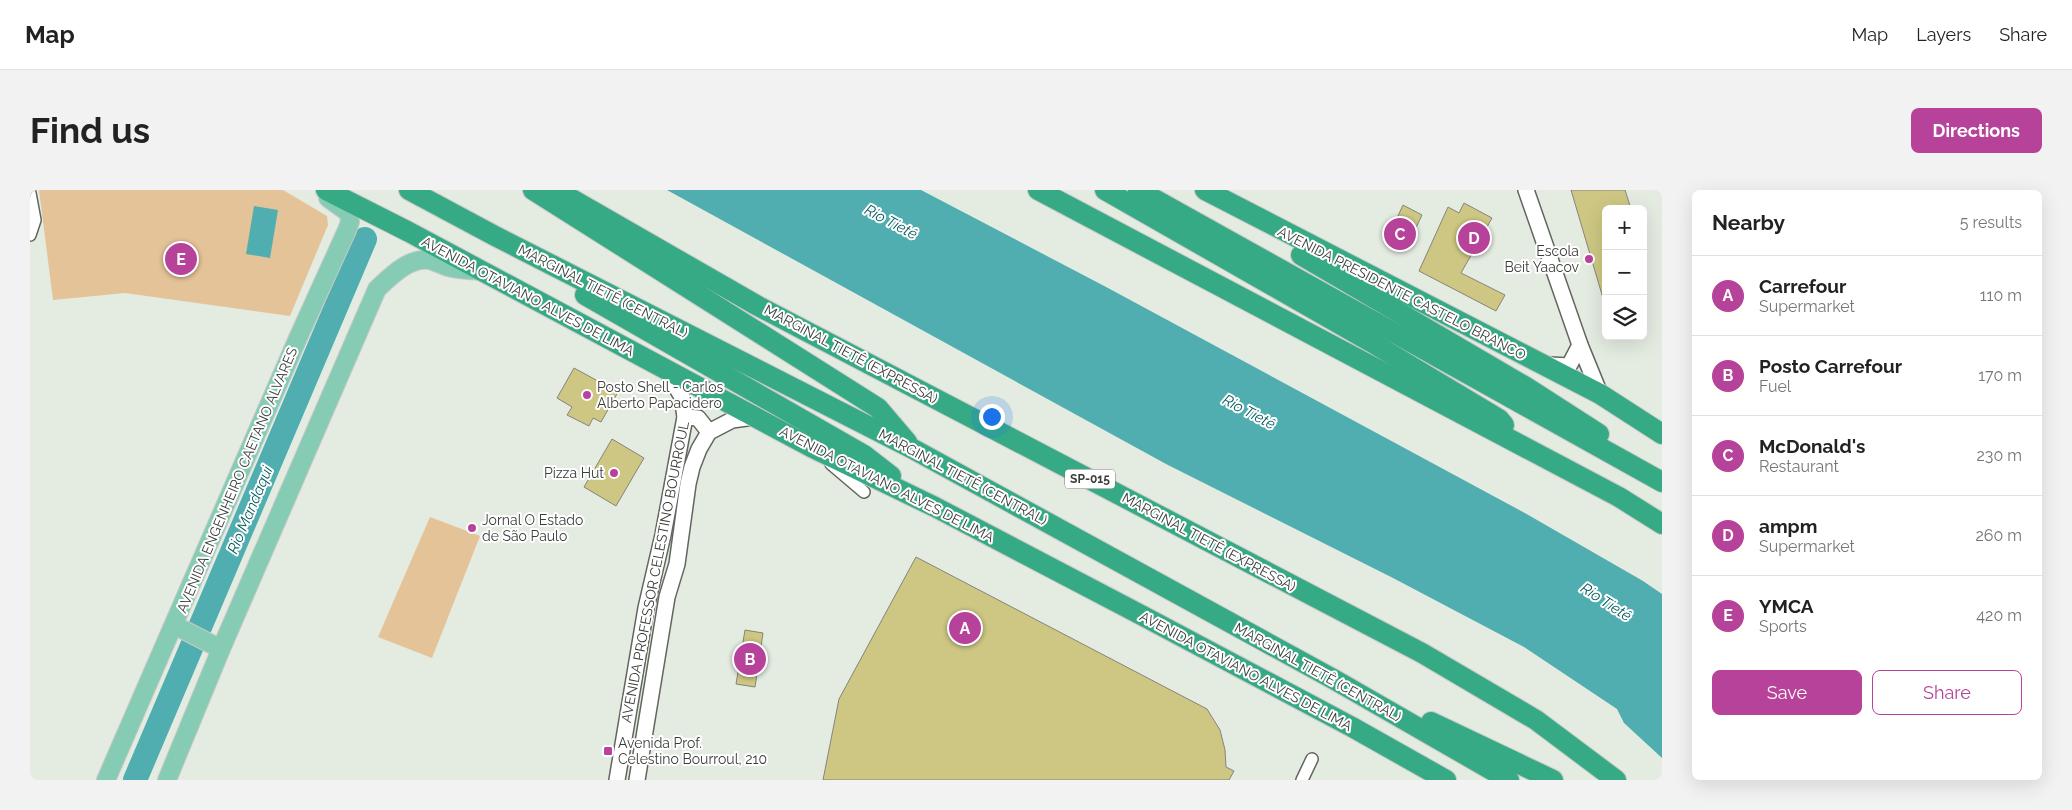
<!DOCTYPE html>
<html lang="en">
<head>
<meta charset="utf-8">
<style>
  body { margin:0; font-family:Raleway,sans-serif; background:#f2f2f2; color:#222 }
  .controls { position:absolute; right:15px; top:15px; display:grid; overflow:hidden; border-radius:8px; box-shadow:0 5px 20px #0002 }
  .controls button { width:45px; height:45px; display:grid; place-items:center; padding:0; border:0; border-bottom:1px solid #e0e0e0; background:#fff; color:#222; font:25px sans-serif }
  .you { position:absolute; left:961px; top:226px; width:18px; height:18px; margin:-12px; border:4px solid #fff; border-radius:50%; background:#1a73e8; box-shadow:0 0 0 8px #1a73e833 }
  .badge { display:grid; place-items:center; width:32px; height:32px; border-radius:50%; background:#b7429a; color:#fff; font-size:16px; font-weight:700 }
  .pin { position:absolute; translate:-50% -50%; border:2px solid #fff; box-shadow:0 1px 5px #0006 }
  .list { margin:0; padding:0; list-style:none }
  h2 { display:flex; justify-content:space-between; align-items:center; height:65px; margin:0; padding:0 20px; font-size:21px }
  h2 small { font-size:16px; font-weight:400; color:#767676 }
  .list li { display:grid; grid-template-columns:32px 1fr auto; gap:15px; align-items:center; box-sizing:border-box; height:80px; padding:0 20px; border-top:1px solid #e0e0e0 }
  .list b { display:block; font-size:19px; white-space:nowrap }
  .list p { margin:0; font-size:16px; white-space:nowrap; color:#767676 }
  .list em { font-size:16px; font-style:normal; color:#767676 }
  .actions { display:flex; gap:10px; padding:15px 20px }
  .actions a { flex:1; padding:11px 0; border:1px solid #b7429a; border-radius:8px; text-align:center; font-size:18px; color:#b7429a }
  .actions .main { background:#b7429a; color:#fff }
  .icon { flex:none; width:28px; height:28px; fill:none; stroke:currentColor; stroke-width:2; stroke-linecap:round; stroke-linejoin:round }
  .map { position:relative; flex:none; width:1632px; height:590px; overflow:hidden; border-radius:8px }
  header { display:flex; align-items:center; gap:30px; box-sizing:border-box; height:70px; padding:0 25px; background:#fff; border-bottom:1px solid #e0e0e0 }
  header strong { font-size:24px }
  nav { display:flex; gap:28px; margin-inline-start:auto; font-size:18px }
  .intro { display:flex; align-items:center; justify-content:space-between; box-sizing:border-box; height:120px; padding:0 30px }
  h1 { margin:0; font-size:35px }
  .button { padding:12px 22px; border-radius:8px; background:#b7429a; color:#fff; font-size:18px; font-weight:700 }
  main { display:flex; gap:30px; padding:0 30px }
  aside { flex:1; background:#fff; border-radius:8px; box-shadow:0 5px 20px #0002 }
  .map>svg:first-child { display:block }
</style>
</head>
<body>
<header>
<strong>Map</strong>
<nav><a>Map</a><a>Layers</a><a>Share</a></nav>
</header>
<div class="intro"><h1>Find us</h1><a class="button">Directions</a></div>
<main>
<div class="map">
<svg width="1632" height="590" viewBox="0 0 1632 590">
  <rect width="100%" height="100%" fill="#e4ebe1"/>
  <g fill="#e5c398">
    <path d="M 9,0 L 253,0 L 297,26 L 298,35 L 260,126 L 95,103 L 23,110 Z"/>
    <path d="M 400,327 L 450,346 L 402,468 L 348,447 Z"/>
  </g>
  <g fill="#50aeb1">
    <path d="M 637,0 L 891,0 L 1078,98 L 1493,322 L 1613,391 L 1632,404 L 1632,568 L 1594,533 L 1587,519 L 1494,457 L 1363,388 L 1136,274 Z"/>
    <path d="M 224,16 L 248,20 L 240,68 L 216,64 Z"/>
  </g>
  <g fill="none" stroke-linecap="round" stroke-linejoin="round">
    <path stroke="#50aeb1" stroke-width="24" d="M 105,590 L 335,49"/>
  </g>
  <g fill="#cdc783" stroke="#85847a">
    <path d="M 1541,0 L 1595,0 L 1601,19 L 1576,19 L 1576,107 L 1573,108 Z"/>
    <path d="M 1434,13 L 1462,28 L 1431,83 L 1475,105 L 1466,121 L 1389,81 L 1418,17 L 1429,23 Z"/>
    <path d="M 1373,15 L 1392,25 L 1375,61 L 1356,52 Z"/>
    <path d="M 544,178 L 588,202 L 571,232 L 563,228 L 559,236 L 537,225 L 542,217 L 527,208 Z"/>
    <path d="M 582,249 L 614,268 L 586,316 L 554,297 Z"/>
    <path d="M 886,367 L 1177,519 L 1190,540 L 1195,560 L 1196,577 L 1204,581 L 1199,590 L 793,590 L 809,509 Z"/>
    <path d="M 715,440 L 733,443 L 725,497 L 706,494 Z"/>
  </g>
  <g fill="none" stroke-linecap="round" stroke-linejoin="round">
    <g stroke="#61675e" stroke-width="14">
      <g id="street">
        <path d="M 0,3 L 5,30 L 0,45"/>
        <path d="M 801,274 L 834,302"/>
        <path d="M 1272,590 L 1282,569"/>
      </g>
    </g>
    <g stroke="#61675e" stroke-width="18">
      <g id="secondary">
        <path d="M 1496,0 L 1550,155 L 1570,204"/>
        <path d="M 1520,175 L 1539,176 L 1550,155"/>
        <path d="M 655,227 L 668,228 L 679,242"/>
        <path d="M 587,590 L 616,418 L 633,345 L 655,227 L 652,207 L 636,180"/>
        <path d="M 607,590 L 637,407 L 647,374 L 658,294 L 662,277 L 669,259 L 679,242 L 702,230 L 724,227"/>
      </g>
    </g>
    <g stroke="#c8c9c8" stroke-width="20">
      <g id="primary">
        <path d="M 144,435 L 191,459"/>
        <path d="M 76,590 L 268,148 L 317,40 L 320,32 L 319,23 L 298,8"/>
        <path d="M 137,590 L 191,459 L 347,99 C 361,86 379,67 400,70 C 406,72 412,75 418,77 C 428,80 439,80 449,81"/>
      </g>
    </g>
    <g stroke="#c8c9c8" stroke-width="22">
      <g id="highway">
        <path d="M 296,0 L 379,42 L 781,257 L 905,317 L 1115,427 L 1322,537 L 1416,590"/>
        <path d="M 379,0 L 465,46 L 883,259 L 1305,490 L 1479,590"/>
        <path d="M 503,0 L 848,218 L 877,252"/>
        <path d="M 526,0 L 728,116 L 1392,463 L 1506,530 L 1586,590"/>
        <path d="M 1008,0 L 1589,307 L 1632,334"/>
        <path d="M 1075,0 L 1341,152 L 1469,229 L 1474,235"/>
        <path d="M 1108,0 L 1632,292"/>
        <path d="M 1175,0 L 1570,204 L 1632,244"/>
        <path d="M 1271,65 L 1496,197 L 1569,244"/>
        <path d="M 555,105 L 834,265 L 861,286"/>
        <path d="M 1401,532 L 1523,590"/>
      </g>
    </g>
    <use href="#street" stroke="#fff" stroke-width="11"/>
    <use href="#secondary" stroke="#fff" stroke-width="15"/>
    <use href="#primary" stroke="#86ccb5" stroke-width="18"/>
    <use href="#highway" stroke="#36aa84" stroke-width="20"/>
  </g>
  <g fill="#b7429a" stroke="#fff" stroke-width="2">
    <circle cx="1559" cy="69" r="5"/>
    <circle cx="557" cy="205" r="5"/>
    <circle cx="584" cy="283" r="5"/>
    <circle cx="442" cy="338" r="5"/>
    <rect x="573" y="556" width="10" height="10" rx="2.5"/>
  </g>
  <g text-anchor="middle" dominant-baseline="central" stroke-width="4" stroke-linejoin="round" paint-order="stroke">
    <rect fill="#fff" stroke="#757774" stroke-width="1" x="1035" y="279.5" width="50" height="19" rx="4"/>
    <g font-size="12" font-weight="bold" fill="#3a3d39">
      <text x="1060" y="289">SP-015</text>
    </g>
    <g font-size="14" fill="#3a3d39" stroke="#fff" text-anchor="start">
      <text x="1549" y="61" text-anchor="end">Escola<tspan x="1549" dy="16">Beit Yaacov</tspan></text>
      <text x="567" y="197">Posto Shell - Carlos<tspan x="567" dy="16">Alberto Papacidero</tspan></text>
      <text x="574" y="283" text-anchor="end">Pizza Hut</text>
      <text x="452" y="330">Jornal O Estado<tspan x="452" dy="16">de São Paulo</tspan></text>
      <text x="588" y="553">Avenida Prof.<tspan x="588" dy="16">Celestino Bourroul, 210</tspan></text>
    </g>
    <g font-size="14" fill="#3a3d39" stroke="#fff">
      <text transform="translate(573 101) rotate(27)">MARGINAL TIETÊ (CENTRAL)</text>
      <text transform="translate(1372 103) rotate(27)">AVENIDA PRESIDENTE CASTELO BRANCO</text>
      <text transform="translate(498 106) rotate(28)">AVENIDA OTAVIANO ALVES DE LIMA</text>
      <text transform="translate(821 164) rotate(28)">MARGINAL TIETÊ (EXPRESSA)</text>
      <text transform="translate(933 287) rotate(28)">MARGINAL TIETÊ (CENTRAL)</text>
      <text transform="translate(207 290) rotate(-67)">AVENIDA ENGENHEIRO CAETANO ALVARES</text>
      <text transform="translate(857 294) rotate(27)">AVENIDA OTAVIANO ALVES DE LIMA</text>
      <text transform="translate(1179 352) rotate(28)">MARGINAL TIETÊ (EXPRESSA)</text>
      <text transform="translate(625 382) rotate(-79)">AVENIDA PROFESSOR CELESTINO BOURROUL</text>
      <text transform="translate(1216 481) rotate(28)">AVENIDA OTAVIANO ALVES DE LIMA</text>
      <text transform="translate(1288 482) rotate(29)">MARGINAL TIETÊ (CENTRAL)</text>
    </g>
    <g font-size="15" font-style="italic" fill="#085c5e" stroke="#fff">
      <text transform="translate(861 32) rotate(28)">Rio Tietê</text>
      <text transform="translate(1219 222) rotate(28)">Rio Tietê</text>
      <text transform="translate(220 320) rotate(-67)">Rio Mandaqui</text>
      <text transform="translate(1576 412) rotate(33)">Rio Tietê</text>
    </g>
  </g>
</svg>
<div class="controls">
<button>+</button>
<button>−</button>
<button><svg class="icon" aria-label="layers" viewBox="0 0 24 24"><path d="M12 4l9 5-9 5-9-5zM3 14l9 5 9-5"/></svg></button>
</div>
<div class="you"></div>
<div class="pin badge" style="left:935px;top:438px">A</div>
<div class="pin badge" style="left:720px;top:469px">B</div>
<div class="pin badge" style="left:1370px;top:44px">C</div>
<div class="pin badge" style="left:1444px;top:48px">D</div>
<div class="pin badge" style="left:151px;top:69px">E</div>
</div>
<aside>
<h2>Nearby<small>5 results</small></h2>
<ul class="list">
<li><span class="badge">A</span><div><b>Carrefour</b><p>Supermarket</p></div><em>110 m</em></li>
<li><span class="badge">B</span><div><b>Posto Carrefour</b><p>Fuel</p></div><em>170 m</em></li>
<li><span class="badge">C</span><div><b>McDonald's</b><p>Restaurant</p></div><em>230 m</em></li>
<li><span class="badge">D</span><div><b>ampm</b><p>Supermarket</p></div><em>260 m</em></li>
<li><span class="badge">E</span><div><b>YMCA</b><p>Sports</p></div><em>420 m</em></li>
</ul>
<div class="actions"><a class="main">Save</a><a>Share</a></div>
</aside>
</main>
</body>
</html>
